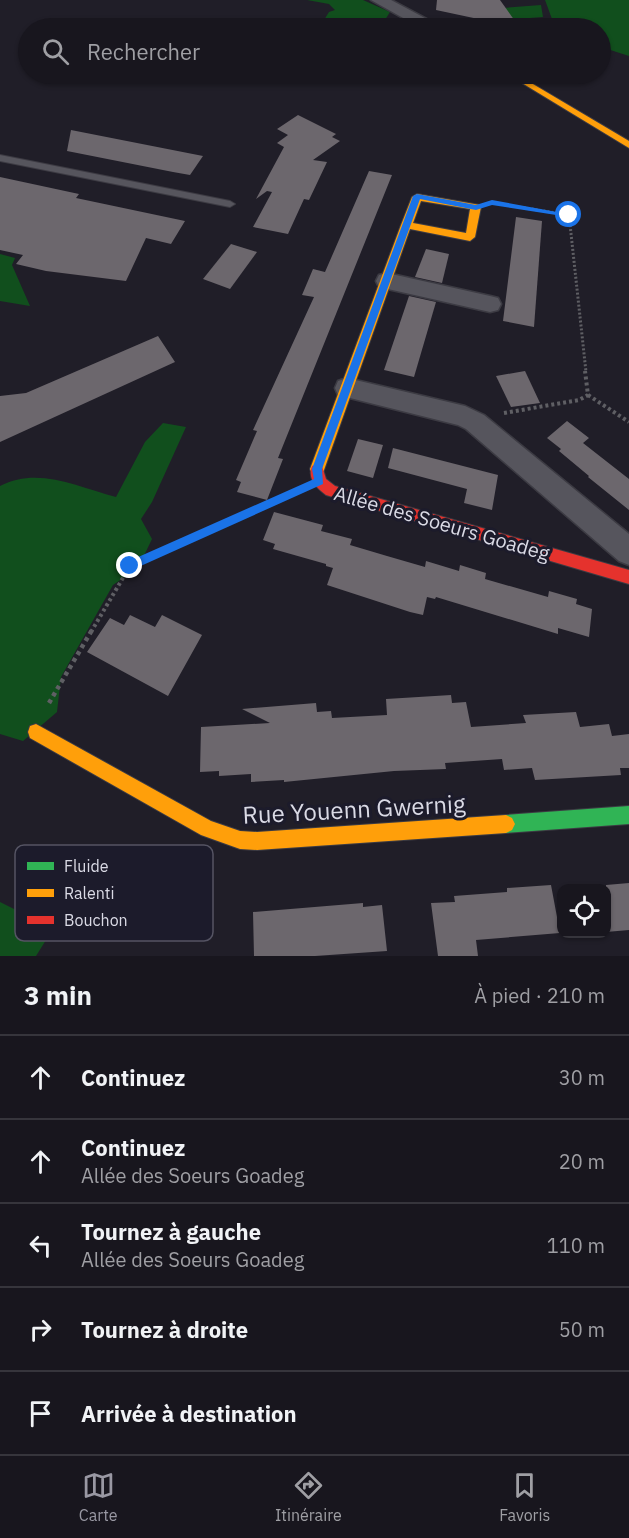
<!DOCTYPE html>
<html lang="fr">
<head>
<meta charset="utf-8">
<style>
  body { margin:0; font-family:"IBM Plex Sans",sans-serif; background:#211f27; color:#f1f3f6 }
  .controls { position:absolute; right:18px; bottom:18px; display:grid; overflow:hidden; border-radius:12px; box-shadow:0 2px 4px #0004 }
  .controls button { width:54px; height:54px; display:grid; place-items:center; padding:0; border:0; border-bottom:2px solid #36353c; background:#18161e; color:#f1f3f6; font:30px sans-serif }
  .stop { position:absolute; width:18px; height:18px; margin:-14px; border:4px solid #1a73e8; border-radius:50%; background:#fff }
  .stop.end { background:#1a73e8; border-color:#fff; box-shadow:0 2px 6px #0008 }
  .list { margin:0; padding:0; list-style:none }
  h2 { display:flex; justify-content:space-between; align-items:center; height:78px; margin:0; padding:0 24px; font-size:26px }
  h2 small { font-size:20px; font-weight:400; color:#9f9fa4 }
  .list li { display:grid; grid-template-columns:39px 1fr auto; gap:18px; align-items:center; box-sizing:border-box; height:84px; padding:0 24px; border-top:2px solid #36353c }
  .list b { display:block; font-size:22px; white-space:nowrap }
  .list p { margin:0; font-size:20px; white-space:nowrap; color:#9f9fa4 }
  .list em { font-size:20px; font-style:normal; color:#9f9fa4 }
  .icon { flex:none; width:33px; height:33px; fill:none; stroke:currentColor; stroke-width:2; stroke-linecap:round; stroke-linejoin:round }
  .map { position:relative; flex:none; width:629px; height:956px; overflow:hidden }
  .search { position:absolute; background:#18161e; box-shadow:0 2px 4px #0004; left:18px; right:18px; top:18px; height:66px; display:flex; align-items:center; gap:15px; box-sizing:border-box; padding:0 21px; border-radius:33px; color:#9f9fa4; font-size:22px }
  .sheet { height:498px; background:#18161e }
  nav { display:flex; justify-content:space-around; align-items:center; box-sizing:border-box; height:84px; border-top:2px solid #36353c; background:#18161e; font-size:16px; color:#9f9fa4 }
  nav a { display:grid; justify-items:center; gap:3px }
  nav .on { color:#9998a3 }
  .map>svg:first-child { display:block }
</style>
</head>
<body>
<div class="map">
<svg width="629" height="956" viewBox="0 0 629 956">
  <rect width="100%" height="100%" fill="#201e28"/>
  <g fill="#114f1d">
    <path d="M 307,0 L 363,0 L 390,12 L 383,23 L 388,28 L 319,28 L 329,12 L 335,10 L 329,4 Z"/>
    <path d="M 545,0 L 629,0 L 629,56 L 601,47 L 600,28 L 530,28 L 491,19 L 503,8 L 541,5 L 543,17 L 530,18 L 533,25 L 544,25 L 552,19 Z"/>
    <path d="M 0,254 L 15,258 L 12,265 L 30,306 L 0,301 Z"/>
    <path d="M 163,423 L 186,427 L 152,502 L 141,519 L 152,539 L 138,568 L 113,585 L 61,677 L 57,712 L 23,741 L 0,734 L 0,486 C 38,466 78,487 116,497 L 145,442 Z"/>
    <path d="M 0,902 L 20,912 L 46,940 L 36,956 L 0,956 Z"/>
  </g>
  <g fill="#6c676d">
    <path d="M 437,0 L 500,0 L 520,28 L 436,10 Z"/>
    <path d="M 298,115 L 336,134 L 332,137 L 340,141 L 313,160 L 327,162 L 309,200 L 304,199 L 288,234 L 253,227 L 272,192 L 267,191 L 256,199 L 284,147 L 277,143 L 288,135 L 277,129 Z"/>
    <path d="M 71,130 L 203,156 L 190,175 L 173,172 L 67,151 Z"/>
    <path d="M 369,171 L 392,175 L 278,458 L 283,459 L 267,500 L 237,492 L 241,482 L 236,480 L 257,431 L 253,430 L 314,297 L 302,295 L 313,269 L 325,272 Z"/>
    <path d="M 0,177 L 79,194 L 76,198 L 185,221 L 171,244 L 146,238 L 126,281 L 46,271 L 16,264 L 23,255 L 0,250 Z"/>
    <path d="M 516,217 L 542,221 L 534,327 L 503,321 Z"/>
    <path d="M 231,244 L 257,252 L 230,289 L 203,279 Z"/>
    <path d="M 426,249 L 449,254 L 442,283 L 415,277 Z"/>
    <path d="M 409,296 L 436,302 L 414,377 L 384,370 Z"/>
    <path d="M 158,336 L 175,362 L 0,442 L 0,396 L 26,393 Z"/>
    <path d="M 525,371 L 540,403 L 511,407 L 496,376 Z"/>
    <path d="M 567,421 L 589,438 L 583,443 L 629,479 L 629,510 L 588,477 L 589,476 L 559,451 L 561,449 L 547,438 Z"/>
    <path d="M 358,439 L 383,445 L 373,478 L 347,471 Z"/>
    <path d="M 393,448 L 498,475 L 492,510 L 464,503 L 467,489 L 388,468 Z"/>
    <path d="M 274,512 L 323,525 L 321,531 L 352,539 L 350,545 L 387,556 L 425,567 L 426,561 L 459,571 L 460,565 L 486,573 L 485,579 L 548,597 L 549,591 L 577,599 L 576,604 L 592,609 L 589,637 L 558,628 L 558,634 L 436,597 L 435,599 L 427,597 L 423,615 L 410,612 L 327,585 L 333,568 L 326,566 L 326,564 L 273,549 L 275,544 L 263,540 Z"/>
    <path d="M 130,615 L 155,627 L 162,615 L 202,635 L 168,696 L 87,652 L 110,618 L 124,625 Z"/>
    <path d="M 451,695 L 452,703 L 466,702 L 471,727 L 526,723 L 523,715 L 576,712 L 580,727 L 609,724 L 612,736 L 629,734 L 629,768 L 620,768 L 621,775 L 535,780 L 532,768 L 504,770 L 502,759 L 445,763 L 446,769 L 394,771 L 284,782 L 284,780 L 251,782 L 251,774 L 219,776 L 219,771 L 200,772 L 201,727 L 270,723 L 242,709 L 316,703 L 317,712 L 331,711 L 332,718 L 387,715 L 386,699 Z"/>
    <path d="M 629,883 L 629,930 L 606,932 L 606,885 Z"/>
    <path d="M 551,885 L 560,933 L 476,940 L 478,956 L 438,956 L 431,903 L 455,902 L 454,896 L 507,892 L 507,888 Z"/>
    <path d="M 363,903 L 363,907 L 382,905 L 387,951 L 315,956 L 254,956 L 253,912 Z"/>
  </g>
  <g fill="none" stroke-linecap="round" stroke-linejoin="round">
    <g stroke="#3c3b43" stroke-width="2">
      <path id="lane" d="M 0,155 L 230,201 L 235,204 L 230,207 L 0,161 Z"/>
    </g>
    <g stroke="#3c3b43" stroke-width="3">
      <g id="street">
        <path d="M 371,0 L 391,0 L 438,25 L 440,28 L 421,28 Z"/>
        <path d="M 387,273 L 490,296 L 498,298 L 501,304 L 498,310 L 490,312 L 379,287 L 376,281 L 379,275 Z"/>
        <path d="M 347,378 L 465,406 L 484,415 L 629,534 L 629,565 L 619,561 L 466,429 L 458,425 L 338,395 L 335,388 L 338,381 Z"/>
      </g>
    </g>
    <g stroke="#3c3b43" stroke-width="2">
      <path id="fast" d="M 629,806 L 629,824 L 506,833 L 500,830 L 497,824 L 500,818 L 506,815 Z"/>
    </g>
    <g stroke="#3c3b43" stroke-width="2">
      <g id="slow">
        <path d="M 507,74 L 516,74 L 629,141 L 629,148 Z"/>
        <path d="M 417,194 L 480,205 L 481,207 L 475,237 L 470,241 L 410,229 L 324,470 L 322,474 L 317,476 L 312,474 L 310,469 L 401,225 L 412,197 ZM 421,201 L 470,209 L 466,233 L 413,223 Z"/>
        <path d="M 36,724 L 211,821 L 240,831 L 257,832 L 506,815 L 512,818 L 515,824 L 512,830 L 506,833 L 257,850 L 240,849 L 201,835 L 30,738 L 28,732 L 30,726 Z"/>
      </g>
    </g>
    <g stroke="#3c3b43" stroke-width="2">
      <path id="jam" d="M 317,464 L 322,466 L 326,479 L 335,486 L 629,570 L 629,584 L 326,495 C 317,488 307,479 312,466 Z"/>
    </g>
    <path stroke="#5f5f64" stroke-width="3" stroke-dasharray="2 2" stroke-linecap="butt" d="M 500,204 L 569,215 L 586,372"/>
    <g stroke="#5f5f64" stroke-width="4" stroke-dasharray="3 3" stroke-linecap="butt">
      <path d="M 588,395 L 629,422"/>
      <path d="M 504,413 L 579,400 L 588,395 L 585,371"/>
      <path d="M 91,632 L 130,566 L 293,493"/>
    </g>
    <path stroke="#5f5f64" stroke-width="4.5" stroke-dasharray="4 4" stroke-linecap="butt" d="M 49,703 L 92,630"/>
    <use href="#lane" fill="#56555d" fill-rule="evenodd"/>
    <use href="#street" fill="#56555d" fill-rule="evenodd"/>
    <use href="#fast" fill="#30b455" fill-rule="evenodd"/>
    <use href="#slow" fill="#ff9f0a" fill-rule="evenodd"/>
    <use href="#jam" fill="#e5322d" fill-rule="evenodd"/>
  </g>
  <path fill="#1a73e8" d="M 417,194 L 476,205 L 492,200 L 573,215 L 569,217 L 492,205 L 476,210 L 420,199 L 322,469 L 323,484 L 134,569 L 127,569 L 127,562 L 314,479 L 312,469 L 413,196 Z"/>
  <g text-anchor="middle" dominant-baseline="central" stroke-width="6" stroke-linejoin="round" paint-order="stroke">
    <g font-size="20" fill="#dadae5" stroke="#1c1b2b">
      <text transform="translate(442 523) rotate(16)">Allée des Soeurs Goadeg</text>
    </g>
    <g font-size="24" fill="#dadae5" stroke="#1c1b2b">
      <text transform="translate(354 809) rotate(-3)">Rue Youenn Gwernig</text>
    </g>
  </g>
  <rect x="15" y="845" width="198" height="96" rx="9" fill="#1c1b2b" stroke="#555463" stroke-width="1.5"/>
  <rect x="27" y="862" width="27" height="8" fill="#30b455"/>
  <rect x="27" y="889" width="27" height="8" fill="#ff9f0a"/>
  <rect x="27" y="916" width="27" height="8" fill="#e5322d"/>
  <g font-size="16" fill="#dadae5">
    <text x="64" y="872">Fluide</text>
    <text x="64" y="899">Ralenti</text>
    <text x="64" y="926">Bouchon</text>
  </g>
</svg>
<div class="controls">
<button><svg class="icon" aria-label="locate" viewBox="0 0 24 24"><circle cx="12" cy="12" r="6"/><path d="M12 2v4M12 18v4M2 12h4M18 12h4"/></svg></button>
</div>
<div class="stop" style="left:569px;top:215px"></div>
<div class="stop end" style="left:130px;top:566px"></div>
<div class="search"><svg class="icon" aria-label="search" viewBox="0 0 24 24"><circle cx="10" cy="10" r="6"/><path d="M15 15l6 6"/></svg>Rechercher</div>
</div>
<section class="sheet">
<h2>3 min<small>À pied · 210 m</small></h2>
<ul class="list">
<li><svg class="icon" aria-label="ahead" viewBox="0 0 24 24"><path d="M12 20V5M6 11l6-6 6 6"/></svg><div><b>Continuez</b></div><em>30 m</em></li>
<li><svg class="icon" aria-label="ahead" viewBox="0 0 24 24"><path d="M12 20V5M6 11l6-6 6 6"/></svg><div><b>Continuez</b><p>Allée des Soeurs Goadeg</p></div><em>20 m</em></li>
<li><svg class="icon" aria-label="left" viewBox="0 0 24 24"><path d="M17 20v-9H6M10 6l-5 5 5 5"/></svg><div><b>Tournez à gauche</b><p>Allée des Soeurs Goadeg</p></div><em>110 m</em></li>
<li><svg class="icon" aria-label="right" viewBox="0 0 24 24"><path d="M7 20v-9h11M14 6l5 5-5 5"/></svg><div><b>Tournez à droite</b></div><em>50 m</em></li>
<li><svg class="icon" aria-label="arrive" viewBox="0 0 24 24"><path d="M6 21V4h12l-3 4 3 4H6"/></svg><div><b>Arrivée à destination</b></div></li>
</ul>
</section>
<nav>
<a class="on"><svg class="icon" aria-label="map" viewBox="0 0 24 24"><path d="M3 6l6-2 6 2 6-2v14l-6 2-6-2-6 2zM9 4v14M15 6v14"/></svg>Carte</a>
<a><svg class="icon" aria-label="directions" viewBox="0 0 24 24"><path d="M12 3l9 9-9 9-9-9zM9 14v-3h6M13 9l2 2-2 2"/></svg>Itinéraire</a>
<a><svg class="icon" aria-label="saved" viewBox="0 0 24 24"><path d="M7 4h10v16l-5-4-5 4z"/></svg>Favoris</a>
</nav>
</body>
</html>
